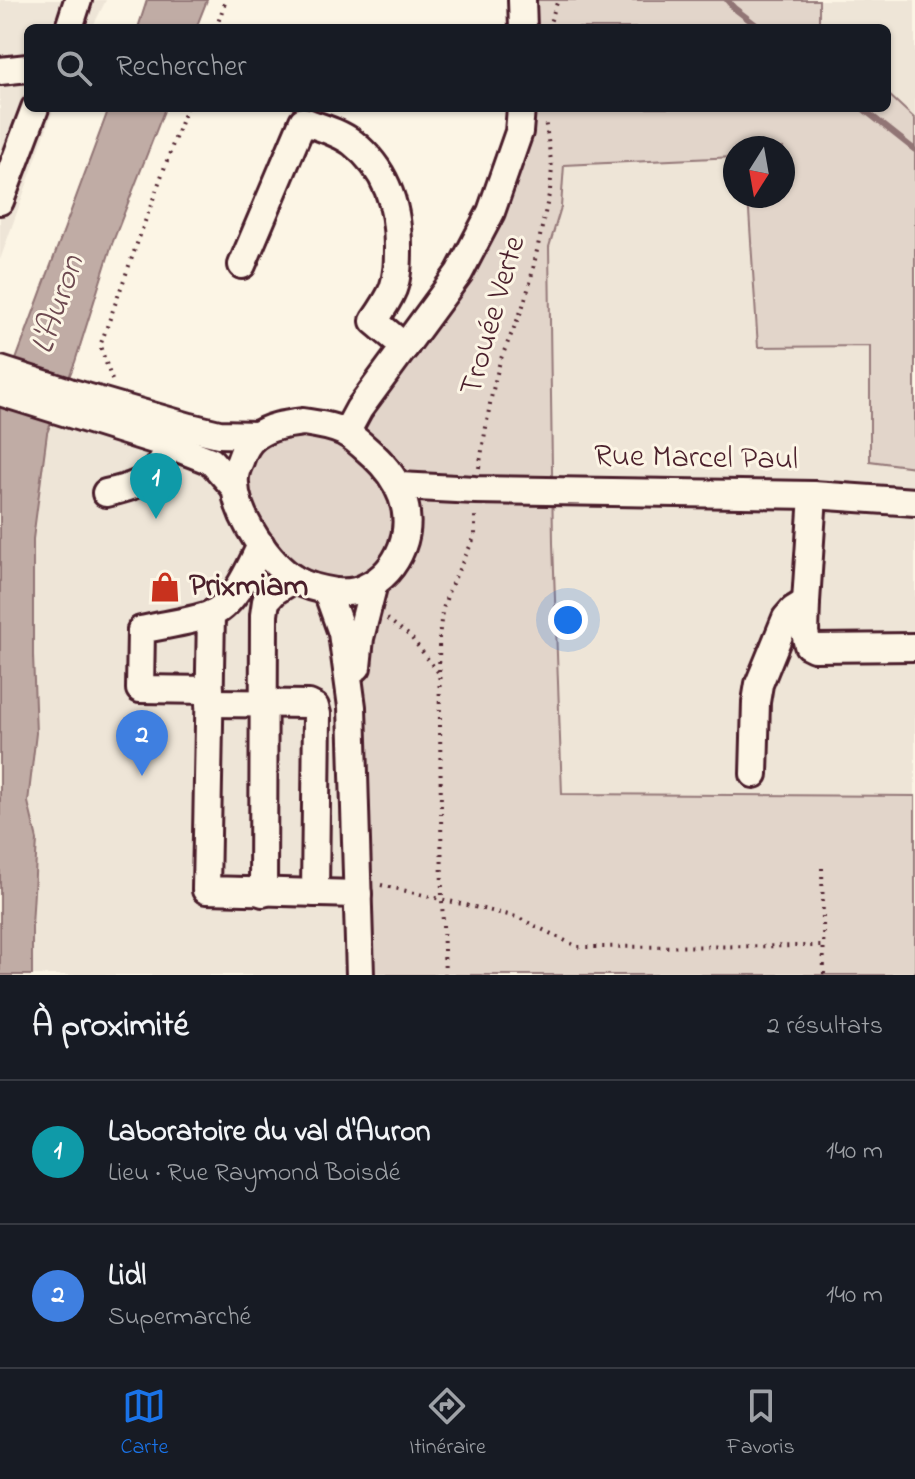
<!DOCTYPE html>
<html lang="fr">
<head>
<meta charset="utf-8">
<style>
  body { margin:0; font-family:"Indie Flower",sans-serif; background:#20242c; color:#f1f3f6 }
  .compass { position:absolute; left:723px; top:136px; width:72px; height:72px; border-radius:50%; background:#171b24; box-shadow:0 2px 6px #0004; rotate:191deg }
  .you { position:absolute; left:568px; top:620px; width:28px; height:28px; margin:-20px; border:6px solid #fff; border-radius:50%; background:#1a73e8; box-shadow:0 0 0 12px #1a73e833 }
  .badge { display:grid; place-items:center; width:52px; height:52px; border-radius:50%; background:#1a73e8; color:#fff; font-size:26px; font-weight:700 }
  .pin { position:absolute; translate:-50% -66px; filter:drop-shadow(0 2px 4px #0008) }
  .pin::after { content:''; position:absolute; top:42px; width:28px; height:24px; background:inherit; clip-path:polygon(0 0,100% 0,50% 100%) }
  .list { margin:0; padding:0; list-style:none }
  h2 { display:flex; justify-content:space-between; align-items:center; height:104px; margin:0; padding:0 32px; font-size:34px }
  h2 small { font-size:26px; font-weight:400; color:#9ea1a6 }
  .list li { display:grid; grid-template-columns:52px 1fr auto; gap:24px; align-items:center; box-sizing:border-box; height:144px; padding:0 32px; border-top:2px solid #363941 }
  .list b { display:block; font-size:30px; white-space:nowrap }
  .list p { margin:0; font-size:26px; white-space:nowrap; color:#9ea1a6 }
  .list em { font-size:26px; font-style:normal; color:#9ea1a6 }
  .icon { flex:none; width:44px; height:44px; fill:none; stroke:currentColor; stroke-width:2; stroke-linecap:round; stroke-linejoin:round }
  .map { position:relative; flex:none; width:915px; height:975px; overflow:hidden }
  .search { position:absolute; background:#171b24; box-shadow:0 2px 6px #0004; left:24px; right:24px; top:24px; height:88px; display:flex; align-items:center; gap:20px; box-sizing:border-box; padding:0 28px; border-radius:12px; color:#9ea1a6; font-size:30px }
  .sheet { height:392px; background:#171b24 }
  nav { display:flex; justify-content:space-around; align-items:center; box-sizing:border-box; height:112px; border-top:2px solid #363941; background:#171b24; font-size:22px; color:#9ea1a6 }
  nav a { display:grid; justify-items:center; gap:4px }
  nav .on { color:#1a73e8 }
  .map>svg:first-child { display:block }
</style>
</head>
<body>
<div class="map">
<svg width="915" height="975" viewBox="0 0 915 975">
  <rect width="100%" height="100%" fill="#fcf5e5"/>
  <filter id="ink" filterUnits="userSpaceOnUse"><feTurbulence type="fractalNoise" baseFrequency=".0125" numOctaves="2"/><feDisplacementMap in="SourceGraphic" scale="16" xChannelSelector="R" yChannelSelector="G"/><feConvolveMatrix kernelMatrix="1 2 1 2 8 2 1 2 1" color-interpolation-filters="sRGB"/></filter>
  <g filter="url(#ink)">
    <g fill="#eee5d7">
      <path d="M 0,0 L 106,0 L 92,28 L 28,28 L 28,108 L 54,108 L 0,260 Z"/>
      <path d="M 819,0 L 915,0 L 915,119 L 887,93 L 887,28 L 819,28 Z"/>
      <path d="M 735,157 L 735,196 L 748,196 L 758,346 L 871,346 L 870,461 L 915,467 L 915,796 L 562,794 L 553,543 L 549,247 L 561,207 L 564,165 Z"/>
      <path d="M 60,410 L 211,461 L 332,609 L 360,975 L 32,975 L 28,802 L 36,733 L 33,655 L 33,539 L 47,434 Z"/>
    </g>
    <g fill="#e2d5ca" stroke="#967a7a" stroke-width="2">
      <path d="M 522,0 L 819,0 L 819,28 L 523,28 Z"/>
      <path d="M 887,93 L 915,119 L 915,467 L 870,461 L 870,346 L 758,347 L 748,196 L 783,196 L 783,148 L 735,148 L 735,157 L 564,165 L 561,207 L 549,247 L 553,543 L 562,794 L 915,796 L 915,975 L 360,975 L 332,609 L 265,552 L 235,472 L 256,435 L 345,433 L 459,273 L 521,108 L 887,108 Z"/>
    </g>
    <g fill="#c0aca5" stroke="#917474" stroke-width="2">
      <path d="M 147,0 L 207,0 L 196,28 L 138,28 Z"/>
      <path d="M 109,108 L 165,108 L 112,244 L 75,362 L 47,433 L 33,539 L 33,655 L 36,733 L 28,802 L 37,840 L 32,926 L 32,975 L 0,975 L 0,403 Z"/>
    </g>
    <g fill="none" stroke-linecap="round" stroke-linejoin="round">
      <g stroke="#917474" stroke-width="6">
        <path d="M 727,0 L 734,8 L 760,28"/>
        <path d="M 862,108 L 915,150"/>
      </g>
      <g stroke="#4a1f2b" stroke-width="32">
        <g id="minor">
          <path d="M 522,0 L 523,28"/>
          <path d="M 69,28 L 78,0"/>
          <path d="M 0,71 L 28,68"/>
          <path d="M 0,201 L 35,108"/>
          <path d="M 242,265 L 303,121 C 319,127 339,132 353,143 C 387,170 398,206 398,247 C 398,261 398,275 393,289 C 388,301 381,311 374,321 L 405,347"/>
          <path d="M 0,370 L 69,392 L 190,427 L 219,434 L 256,435"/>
          <path d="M 0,392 L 170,445 L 211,461 L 234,487"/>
          <path d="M 303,422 C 317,424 331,426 344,432 C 355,438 364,447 373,455 C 399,479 415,512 402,547 C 395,565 383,579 366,587 C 357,592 347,593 336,592 C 322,590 308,587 296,580 C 269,564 236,516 235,484 C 234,476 236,469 240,461 C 243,451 248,442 256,436 C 270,426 287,424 303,422 Z"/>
          <path d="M 346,433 L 359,409 L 459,273 L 491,212 L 519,132 L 521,108"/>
          <path d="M 399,486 L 475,490 L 813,495 L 915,502"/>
          <path d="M 106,493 C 129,488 149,483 162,461 C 169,449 170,444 181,434"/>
          <path d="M 813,495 L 806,602 L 805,633 L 808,645 L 814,648 L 915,647"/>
          <path d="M 327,591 L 342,633 L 352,707 L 360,975"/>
          <path d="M 211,614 L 206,890 L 358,894"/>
          <path d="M 357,667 L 360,638 L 374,583"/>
          <path d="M 210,690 L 140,689 L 141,630 C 162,625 188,622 209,615 C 235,605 249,569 261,545"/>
          <path d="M 209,703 L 309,704 L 315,707 L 317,714 L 315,893"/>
          <path d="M 754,774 L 756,702 L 759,684 L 786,618 L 793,610 L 806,602"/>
          <path d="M 263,893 L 264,615 L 266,601 L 275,591 L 294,579"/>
        </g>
      </g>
      <g stroke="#4a1f2b" stroke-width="4" stroke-dasharray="2 6" stroke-linecap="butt">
        <path d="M 216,28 L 226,0"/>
        <path d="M 548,28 L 558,0"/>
        <path d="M 112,380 L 100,346 L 186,108"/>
        <path d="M 479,468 L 491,398 L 500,361 L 522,309 L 530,283 L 550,190 L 552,168 L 545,119"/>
        <path d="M 387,619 L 410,636 L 438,672"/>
        <path d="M 822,868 L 824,975"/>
        <path d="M 381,885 L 517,917 L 578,947 L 824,946"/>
        <path d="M 445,975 L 442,900 L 439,638 L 442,612 L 449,590 L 475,536 L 475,513"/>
      </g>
      <use href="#minor" stroke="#fcf5e5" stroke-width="26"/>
    </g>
  </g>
  <defs>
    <g id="shop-bare" transform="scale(2.4)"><path d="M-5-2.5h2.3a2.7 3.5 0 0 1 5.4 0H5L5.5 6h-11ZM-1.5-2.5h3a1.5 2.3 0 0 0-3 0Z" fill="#c8321e" stroke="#fcf5e5" stroke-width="2.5" paint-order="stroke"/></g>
  </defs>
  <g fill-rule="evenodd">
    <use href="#shop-bare" x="165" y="587"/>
  </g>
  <g text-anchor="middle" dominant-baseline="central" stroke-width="6" stroke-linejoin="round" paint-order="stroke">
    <g font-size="32" fill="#4a1f2b" stroke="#fcf5e5">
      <text transform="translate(494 316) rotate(-74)">Trouée Verte</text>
      <text transform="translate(696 459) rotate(1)">Rue Marcel Paul</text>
    </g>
    <g font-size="32" font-weight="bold" fill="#4a1f2b" stroke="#fcf5e5" text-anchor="start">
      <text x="189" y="587">Prixmiam</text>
    </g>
    <g font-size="34" font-style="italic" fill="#6d4950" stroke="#fcf5e5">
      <text transform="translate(59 305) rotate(-71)">L'Auron</text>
    </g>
  </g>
</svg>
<svg class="compass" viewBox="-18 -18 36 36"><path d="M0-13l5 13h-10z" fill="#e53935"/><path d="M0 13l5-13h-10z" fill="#9ea1a6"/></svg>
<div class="you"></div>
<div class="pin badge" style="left:156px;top:519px;background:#0f9aa8">1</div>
<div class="pin badge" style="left:142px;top:776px;background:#3f7fe0">2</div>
<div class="search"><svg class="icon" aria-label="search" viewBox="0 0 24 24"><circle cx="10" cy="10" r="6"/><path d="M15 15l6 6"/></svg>Rechercher</div>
</div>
<section class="sheet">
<h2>À proximité<small>2 résultats</small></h2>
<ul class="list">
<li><span class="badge" style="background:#0f9aa8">1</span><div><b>Laboratoire du val d'Auron</b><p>Lieu · Rue Raymond Boisdé</p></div><em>140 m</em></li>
<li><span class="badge" style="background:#3f7fe0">2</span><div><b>Lidl</b><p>Supermarché</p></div><em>140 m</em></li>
</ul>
</section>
<nav>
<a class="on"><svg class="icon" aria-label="map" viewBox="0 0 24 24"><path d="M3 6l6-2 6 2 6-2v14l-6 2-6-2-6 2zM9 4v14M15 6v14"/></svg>Carte</a>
<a><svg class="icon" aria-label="directions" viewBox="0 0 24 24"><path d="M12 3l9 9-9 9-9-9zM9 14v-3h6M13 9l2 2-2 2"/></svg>Itinéraire</a>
<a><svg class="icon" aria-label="saved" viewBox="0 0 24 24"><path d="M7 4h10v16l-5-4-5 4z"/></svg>Favoris</a>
</nav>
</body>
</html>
